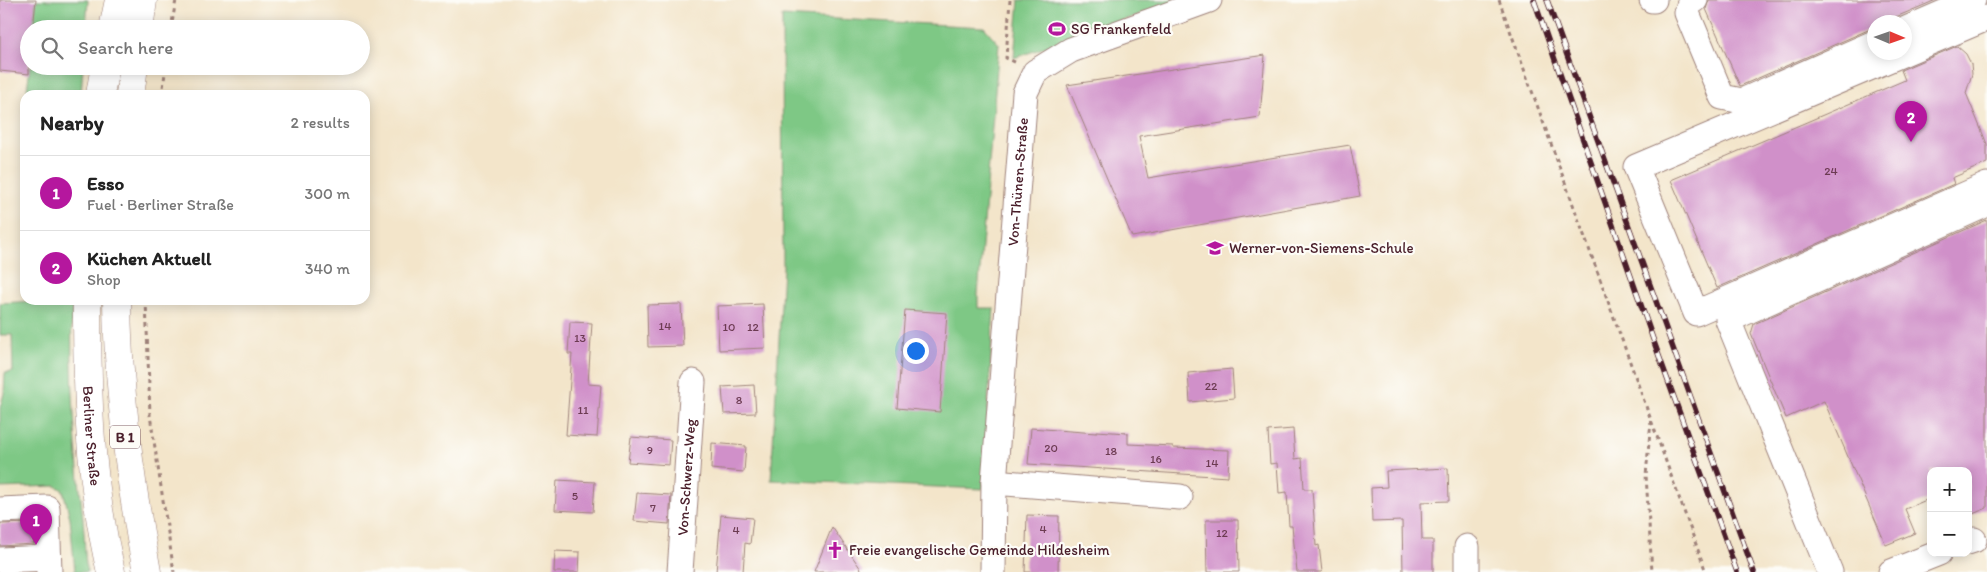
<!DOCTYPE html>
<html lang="en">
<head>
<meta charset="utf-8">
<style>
  body { margin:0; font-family:Itim,sans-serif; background:#f2f2f2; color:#222 }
  .controls { position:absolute; right:15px; bottom:15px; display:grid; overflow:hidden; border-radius:10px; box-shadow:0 2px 12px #0003 }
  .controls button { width:45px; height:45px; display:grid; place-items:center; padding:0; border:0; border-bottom:1px solid #e0e0e0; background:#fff; color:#222; font:25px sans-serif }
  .compass { position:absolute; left:1867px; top:15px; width:45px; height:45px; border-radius:50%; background:#fff; box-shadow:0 2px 12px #0003; rotate:92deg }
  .you { position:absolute; left:915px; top:350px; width:18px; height:18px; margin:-12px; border:4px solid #fff; border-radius:50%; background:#1a73e8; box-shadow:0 0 0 8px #1a73e833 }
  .badge { display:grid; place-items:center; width:32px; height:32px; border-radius:50%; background:#b5179e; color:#fff; font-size:16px; font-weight:700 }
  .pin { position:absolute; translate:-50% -41px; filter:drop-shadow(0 1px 2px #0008) }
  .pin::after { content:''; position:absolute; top:26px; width:18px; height:15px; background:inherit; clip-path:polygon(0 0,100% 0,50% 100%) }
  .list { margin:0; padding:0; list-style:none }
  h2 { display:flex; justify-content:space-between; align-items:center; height:65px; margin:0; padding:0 20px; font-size:21px }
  h2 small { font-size:16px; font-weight:400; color:#767676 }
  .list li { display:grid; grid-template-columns:32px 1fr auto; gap:15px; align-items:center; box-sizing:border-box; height:75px; padding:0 20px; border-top:1px solid #e0e0e0 }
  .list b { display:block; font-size:19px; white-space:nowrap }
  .list p { margin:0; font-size:16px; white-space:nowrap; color:#767676 }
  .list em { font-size:16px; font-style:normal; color:#767676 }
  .icon { flex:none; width:28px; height:28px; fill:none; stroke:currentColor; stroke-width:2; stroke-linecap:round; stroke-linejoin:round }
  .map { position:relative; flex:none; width:1987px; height:572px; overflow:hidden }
  .search { position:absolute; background:#fff; box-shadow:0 2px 12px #0003; left:20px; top:20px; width:350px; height:55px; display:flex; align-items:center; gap:12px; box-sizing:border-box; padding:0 18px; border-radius:28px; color:#767676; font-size:19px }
  .panel { position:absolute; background:#fff; box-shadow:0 2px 12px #0003; left:20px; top:90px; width:350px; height:215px; border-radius:15px }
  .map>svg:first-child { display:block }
</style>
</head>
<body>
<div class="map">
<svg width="1987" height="572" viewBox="0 0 1987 572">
  <rect width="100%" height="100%" fill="#fdfcf7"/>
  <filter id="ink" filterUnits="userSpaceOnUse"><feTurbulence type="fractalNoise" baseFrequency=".02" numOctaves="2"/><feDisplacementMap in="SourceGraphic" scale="10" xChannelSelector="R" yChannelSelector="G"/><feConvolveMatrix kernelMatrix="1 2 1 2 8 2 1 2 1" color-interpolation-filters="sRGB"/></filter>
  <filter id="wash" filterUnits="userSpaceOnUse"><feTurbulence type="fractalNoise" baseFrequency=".0096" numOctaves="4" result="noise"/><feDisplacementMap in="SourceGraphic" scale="20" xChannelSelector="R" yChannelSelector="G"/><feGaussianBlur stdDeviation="1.12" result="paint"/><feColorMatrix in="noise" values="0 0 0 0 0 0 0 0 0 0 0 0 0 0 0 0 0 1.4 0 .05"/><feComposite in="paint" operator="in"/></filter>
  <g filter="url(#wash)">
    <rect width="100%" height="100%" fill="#f3e5ca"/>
    <g fill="#7ec885" stroke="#647458">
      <path d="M 36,0 L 88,0 L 86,29 L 33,29 Z"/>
      <path d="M 1019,0 L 1182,0 L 1014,58 Z"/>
      <path d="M 782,16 L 984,27 L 999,44 L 978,294 L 978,308 L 994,308 L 983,489 L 771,480 L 783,268 Z"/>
      <path d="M 30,66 L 83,66 L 81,95 L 58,95 L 27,90 Z"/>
      <path d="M 52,300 L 72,300 C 70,373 75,446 83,519 C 85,537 84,554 87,572 L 75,572 L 70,518 L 63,490 L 56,486 L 0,488 L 0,408 L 4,393 L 5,373 L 13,372 L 12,335 L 0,335 L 0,303 Z"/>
    </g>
    <g id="blocks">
      <g fill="#d090c9">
        <path d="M 0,0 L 36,0 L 33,29 L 29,29 L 29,74 L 0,71 Z"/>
        <path d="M 1709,0 L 1936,0 L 1884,22 L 1874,22 L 1874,29 L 1868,30 L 1740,86 L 1706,9 Z"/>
        <path d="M 1957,46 L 1966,54 L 1971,64 L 1972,74 L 1966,93 L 1987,144 L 1987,163 L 1952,178 L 1954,184 L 1717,288 L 1671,180 L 1905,80 L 1901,70 Z"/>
        <path d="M 1265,55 L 1260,117 L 1139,136 L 1148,178 L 1350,145 L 1360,196 L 1132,237 L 1067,85 Z"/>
        <path d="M 1987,220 L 1987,508 L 1968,516 L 1968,471 L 1931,471 L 1931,498 L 1905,509 L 1915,533 L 1886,545 L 1824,401 L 1786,418 L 1751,334 L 1754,324 Z"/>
        <path d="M 681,304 L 683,346 L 648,347 L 647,305 Z"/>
        <path d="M 763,304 L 765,348 L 719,350 L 717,306 Z"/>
        <path d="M 905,310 L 947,313 L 940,412 L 897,408 Z"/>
        <path d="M 570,322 L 592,323 L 588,384 L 601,385 L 597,437 L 566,435 L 572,354 L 568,354 Z"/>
        <path d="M 1232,369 L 1234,398 L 1190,402 L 1188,373 Z"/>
        <path d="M 754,385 L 756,413 L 724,414 L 722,387 Z"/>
        <path d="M 1031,428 L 1096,433 L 1096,431 L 1128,433 L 1128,444 L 1173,446 L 1173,448 L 1229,450 L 1228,477 L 1028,464 Z"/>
        <path d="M 1293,429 L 1295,459 L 1302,458 L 1304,489 L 1312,489 L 1316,546 L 1319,545 L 1322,572 L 1297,572 L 1292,526 L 1289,526 L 1287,492 L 1279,493 L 1277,463 L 1270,464 L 1268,431 Z"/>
        <path d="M 631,437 L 671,440 L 669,465 L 628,462 Z"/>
        <path d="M 712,443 L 746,446 L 744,472 L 711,469 Z"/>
        <path d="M 1448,468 L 1449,501 L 1421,502 L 1422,540 L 1433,540 L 1433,572 L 1403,572 L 1402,521 L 1372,522 L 1371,488 L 1387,487 L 1386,471 Z"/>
        <path d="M 557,480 L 595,482 L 593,512 L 555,510 Z"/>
        <path d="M 637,493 L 671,495 L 669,524 L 634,521 Z"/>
        <path d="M 721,515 L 753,518 L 750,544 L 745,543 L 743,572 L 716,572 Z"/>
        <path d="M 1027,515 L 1059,516 L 1058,572 L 1025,572 Z"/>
        <path d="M 1206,520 L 1238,520 L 1239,572 L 1207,572 Z"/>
        <path d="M 33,523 L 34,544 L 0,546 L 0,524 Z"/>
        <path d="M 832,527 L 863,572 L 814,572 Z"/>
        <path d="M 555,551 L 580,552 L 579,572 L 554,572 Z"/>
      </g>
    </g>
  </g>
  <g filter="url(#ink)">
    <use href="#blocks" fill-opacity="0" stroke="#9e827a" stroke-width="1"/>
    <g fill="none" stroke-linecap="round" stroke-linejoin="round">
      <g stroke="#9e827a" stroke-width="27">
        <g id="minor">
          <path d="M 1652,0 L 1654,0"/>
          <path d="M 1695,0 L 1690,2 L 1687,13 L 1722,97 L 1742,101 L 1874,43"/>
          <path d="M 1987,18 L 1636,167 L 1696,313 L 1987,185"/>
          <path d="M 1904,30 L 1973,0"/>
          <path d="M 994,482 L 1180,497"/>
          <path d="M 0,510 L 47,508 L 49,572"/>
          <path d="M 1968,542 L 1974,540"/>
          <path d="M 0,560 L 48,558"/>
          <path id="s1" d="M 680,572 L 693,382"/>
          <path id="s2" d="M 993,572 L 994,482 L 1025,93 L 1035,72 L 1071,50 L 1209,0"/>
          <path d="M 1467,572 L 1467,547"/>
          <path d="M 1830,572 L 1728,320 L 1987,204"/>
          <path d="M 1891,572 L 1939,553"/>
        </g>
      </g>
      <g stroke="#9e827a" stroke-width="29">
        <g id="major">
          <path d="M 113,29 L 119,0"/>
          <path d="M 139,29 L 143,0"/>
          <path d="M 100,95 L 105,66"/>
          <path d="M 130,95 L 134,66"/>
          <path id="s3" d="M 87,300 C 87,395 89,479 111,572"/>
          <path d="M 117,300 C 118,392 130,482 147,572"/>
        </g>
      </g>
      <g stroke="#9e827a" stroke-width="3" stroke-dasharray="4 4" stroke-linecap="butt">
        <path d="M 1010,0 L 1006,58 L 1017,63"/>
        <path d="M 1499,0 L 1706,572"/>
        <path d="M 171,29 L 176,0"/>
        <path d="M 162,95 L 166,66"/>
        <path d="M 146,300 L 150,415 L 174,572"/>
        <path d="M 1651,421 L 1646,475 L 1652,572"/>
      </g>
      <use href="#minor" stroke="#fff" stroke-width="25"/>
      <use href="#major" stroke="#fff" stroke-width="28"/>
      <g stroke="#4a1f2b" stroke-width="5.5">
        <g id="rail">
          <path d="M 1534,0 L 1654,342 L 1737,572"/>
          <path d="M 1547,0 L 1754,572"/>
        </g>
      </g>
      <use href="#rail" stroke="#fdfcf7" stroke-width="4" stroke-dasharray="11" stroke-linecap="butt"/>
    </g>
  </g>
  <defs>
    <g id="stadium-bare" transform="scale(1.35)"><path d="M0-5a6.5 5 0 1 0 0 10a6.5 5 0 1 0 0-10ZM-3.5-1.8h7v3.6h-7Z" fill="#b5179e" stroke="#fdfcf7" stroke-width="2.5" paint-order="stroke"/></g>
    <g id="school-bare" transform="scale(1.35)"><path d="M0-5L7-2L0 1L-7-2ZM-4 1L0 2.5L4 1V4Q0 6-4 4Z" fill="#b5179e" stroke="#fdfcf7" stroke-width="2.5" paint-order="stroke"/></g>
    <g id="church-bare" transform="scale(1.35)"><path d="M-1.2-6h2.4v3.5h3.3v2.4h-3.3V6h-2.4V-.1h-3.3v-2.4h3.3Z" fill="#b5179e" stroke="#fdfcf7" stroke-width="2.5" paint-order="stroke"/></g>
  </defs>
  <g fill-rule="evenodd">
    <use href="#stadium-bare" x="1057" y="29"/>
    <use href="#school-bare" x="1215" y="248"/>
    <use href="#church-bare" x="835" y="550"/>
  </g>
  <g text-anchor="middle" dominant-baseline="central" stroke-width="4.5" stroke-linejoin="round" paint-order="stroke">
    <g font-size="12" fill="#6c3b52">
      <text x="1831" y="171">24</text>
      <text x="665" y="326">14</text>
      <text x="729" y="327">10</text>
      <text x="753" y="327">12</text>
      <text x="580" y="338">13</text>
      <text x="1211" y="386">22</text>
      <text x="739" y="400">8</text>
      <text x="583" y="410">11</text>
      <text x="1051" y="448">20</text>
      <text x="650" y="450">9</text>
      <text x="1111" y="451">18</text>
      <text x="1156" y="459">16</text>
      <text x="1212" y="463">14</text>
      <text x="575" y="496">5</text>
      <text x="653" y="508">7</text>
      <text x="1043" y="529">4</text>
      <text x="736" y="530">4</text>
      <text x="1222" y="533">12</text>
    </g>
    <rect fill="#fdfcf7" stroke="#806168" stroke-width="1" x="110" y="425.5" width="30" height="23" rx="4"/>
    <g font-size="14" font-weight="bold" fill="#4a1f2b">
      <text x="125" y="437">B 1</text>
    </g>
    <g font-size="15" fill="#4a1f2b" stroke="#fdfcf7" text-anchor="start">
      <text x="1071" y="29">SG Frankenfeld</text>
      <text x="1229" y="248">Werner-von-Siemens-Schule</text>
      <text x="849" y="550">Freie evangelische Gemeinde Hildesheim</text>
    </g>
    <g font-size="15" fill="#4a1f2b" stroke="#fdfcf7">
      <text stroke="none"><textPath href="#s2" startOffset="391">Von-Thünen-Straße</textPath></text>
      <text stroke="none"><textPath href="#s3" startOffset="136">Berliner Straße</textPath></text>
      <text stroke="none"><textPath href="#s1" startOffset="95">Von-Schwerz-Weg</textPath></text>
    </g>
  </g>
</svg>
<div class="controls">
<button>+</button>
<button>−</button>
</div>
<svg class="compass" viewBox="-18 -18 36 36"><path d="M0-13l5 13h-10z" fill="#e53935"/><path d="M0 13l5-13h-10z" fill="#767676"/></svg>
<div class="you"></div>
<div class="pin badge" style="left:36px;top:545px">1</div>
<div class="pin badge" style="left:1911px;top:142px">2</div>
<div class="search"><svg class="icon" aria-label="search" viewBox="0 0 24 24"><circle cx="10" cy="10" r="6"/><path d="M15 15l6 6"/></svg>Search here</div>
<section class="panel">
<h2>Nearby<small>2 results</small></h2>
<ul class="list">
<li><span class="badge">1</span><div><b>Esso</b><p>Fuel · Berliner Straße</p></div><em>300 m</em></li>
<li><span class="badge">2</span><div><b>Küchen Aktuell</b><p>Shop</p></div><em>340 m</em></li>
</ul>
</section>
</div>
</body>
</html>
